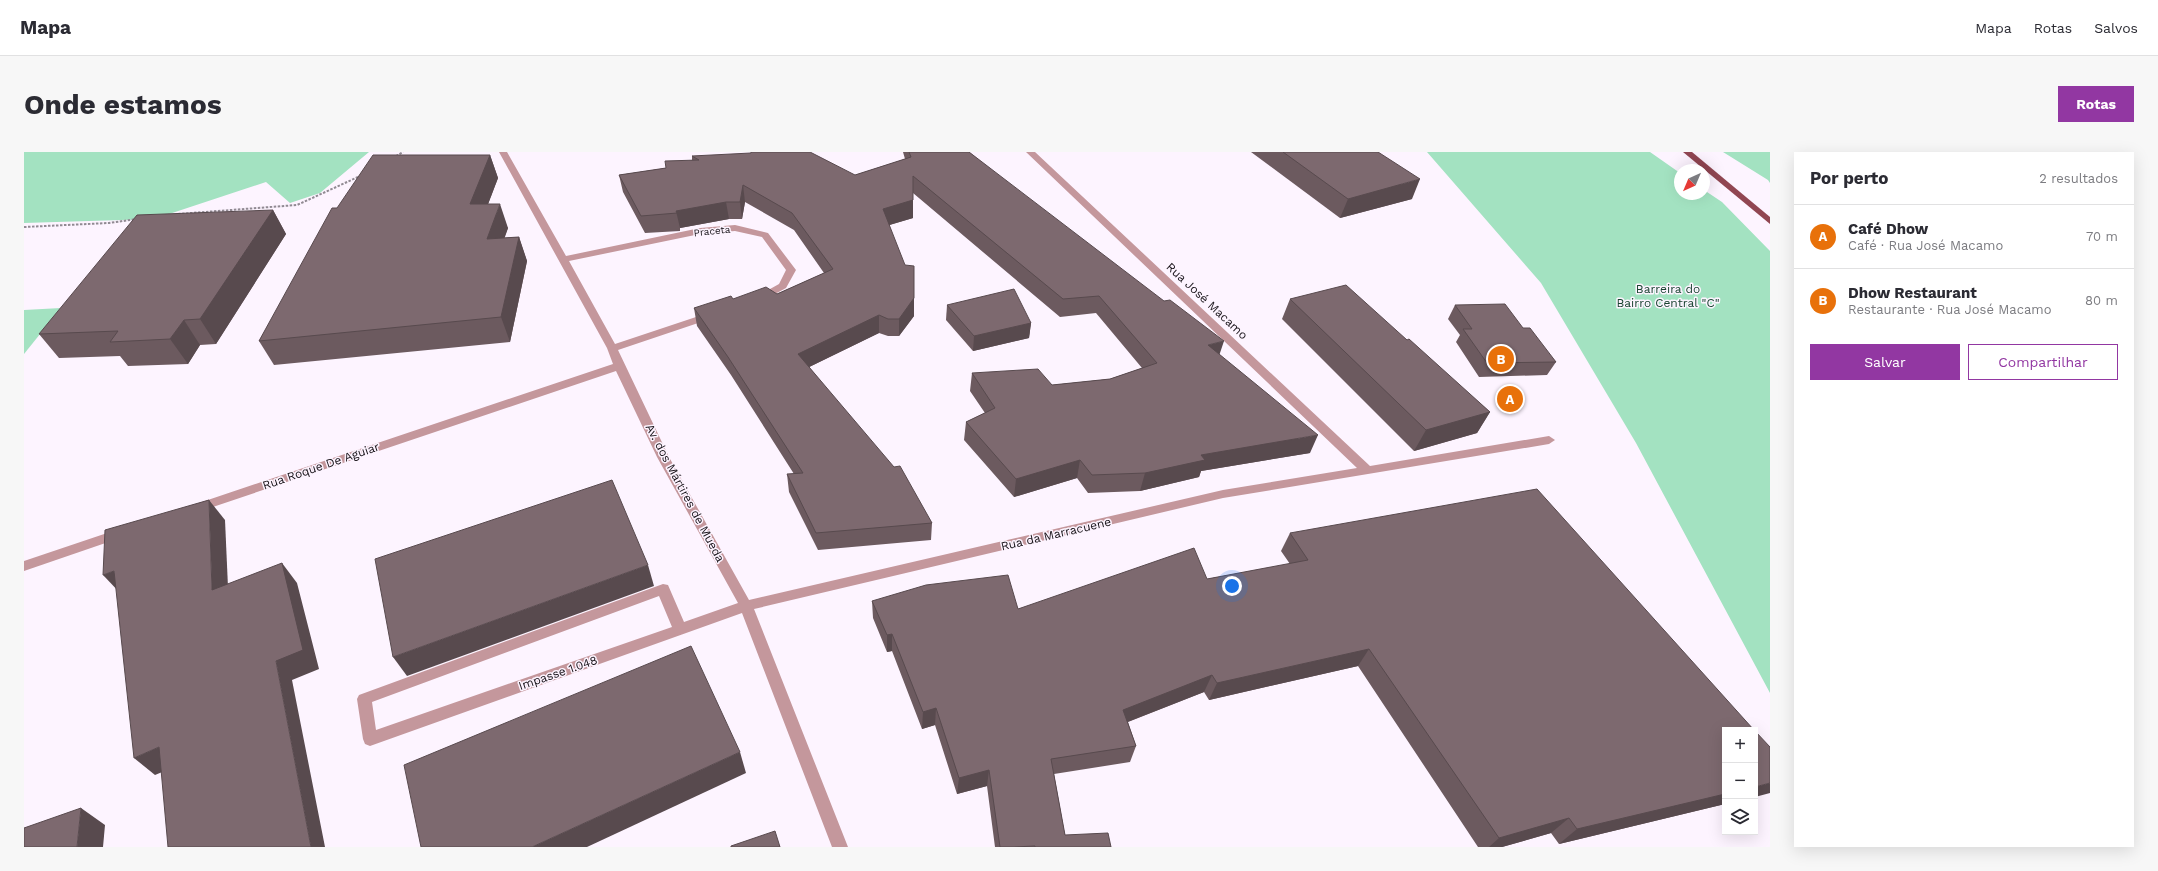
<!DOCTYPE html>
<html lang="pt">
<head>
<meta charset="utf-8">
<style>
  body { margin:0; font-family:"Work Sans",sans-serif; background:#f7f7f7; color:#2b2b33 }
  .controls { position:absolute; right:12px; bottom:12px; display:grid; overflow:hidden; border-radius:0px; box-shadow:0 4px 16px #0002 }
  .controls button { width:36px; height:36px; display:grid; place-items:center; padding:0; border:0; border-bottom:1px solid #e1e1e2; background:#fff; color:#2b2b33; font:20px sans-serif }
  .compass { position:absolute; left:1650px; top:12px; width:36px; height:36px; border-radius:50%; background:#fff; box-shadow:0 4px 16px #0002; rotate:224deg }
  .you { position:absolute; left:1208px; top:434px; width:14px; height:14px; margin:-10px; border:3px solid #fff; border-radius:50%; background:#1a73e8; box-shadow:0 0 0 6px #1a73e833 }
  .badge { display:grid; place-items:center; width:26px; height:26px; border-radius:50%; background:#9237a2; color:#fff; font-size:13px; font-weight:700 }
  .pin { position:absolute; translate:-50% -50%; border:2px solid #fff; box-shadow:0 1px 4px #0006 }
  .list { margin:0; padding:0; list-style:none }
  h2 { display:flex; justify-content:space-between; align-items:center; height:52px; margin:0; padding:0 16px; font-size:17px }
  h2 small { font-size:13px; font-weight:400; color:#7c7c81 }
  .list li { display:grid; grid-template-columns:26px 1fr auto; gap:12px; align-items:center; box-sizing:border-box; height:64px; padding:0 16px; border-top:1px solid #e1e1e2 }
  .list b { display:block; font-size:15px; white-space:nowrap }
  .list p { margin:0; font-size:13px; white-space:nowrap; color:#7c7c81 }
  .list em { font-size:13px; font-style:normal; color:#7c7c81 }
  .actions { display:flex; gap:8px; padding:12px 16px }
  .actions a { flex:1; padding:9px 0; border:1px solid #9237a2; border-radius:0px; text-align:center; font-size:14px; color:#9237a2 }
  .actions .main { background:#9237a2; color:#fff }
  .icon { flex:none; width:22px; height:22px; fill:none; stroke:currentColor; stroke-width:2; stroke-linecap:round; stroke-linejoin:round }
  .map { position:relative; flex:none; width:1746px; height:695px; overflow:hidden; border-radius:0px }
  header { display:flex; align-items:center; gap:24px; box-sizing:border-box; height:56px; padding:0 20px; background:#fff; border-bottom:1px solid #e1e1e2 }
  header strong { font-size:19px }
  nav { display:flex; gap:22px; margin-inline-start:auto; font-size:14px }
  .intro { display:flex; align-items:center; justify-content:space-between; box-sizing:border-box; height:96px; padding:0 24px }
  h1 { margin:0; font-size:28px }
  .button { padding:10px 18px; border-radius:0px; background:#9237a2; color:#fff; font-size:14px; font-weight:700 }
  main { display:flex; gap:24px; padding:0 24px }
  aside { flex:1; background:#fff; border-radius:0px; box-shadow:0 4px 16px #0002 }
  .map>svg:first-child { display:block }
</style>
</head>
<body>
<header>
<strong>Mapa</strong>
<nav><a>Mapa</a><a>Rotas</a><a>Salvos</a></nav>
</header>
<div class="intro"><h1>Onde estamos</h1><a class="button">Rotas</a></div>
<main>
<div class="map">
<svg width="1746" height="695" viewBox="0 0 1746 695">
  <rect width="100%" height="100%" fill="#fdf4ff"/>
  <g fill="#a3e2c1">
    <path d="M 0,0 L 345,0 L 296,41 L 266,51 L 242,30 L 130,67 L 0,71 Z"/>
    <path d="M 1403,0 L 1626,0 L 1656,21 L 1656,42 L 1680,42 L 1680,38 L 1698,50 L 1746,99 L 1746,541 L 1612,291 L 1517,131 Z"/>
    <path d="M 1699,0 L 1746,0 L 1746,31 L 1744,28 Z"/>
    <path d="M 37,156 L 0,202 L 0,158 Z"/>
  </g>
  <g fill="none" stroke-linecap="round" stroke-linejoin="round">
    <g stroke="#918a93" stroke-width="2" stroke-dasharray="2.5 1.5" stroke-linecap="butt">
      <path d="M 372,4 L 379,0"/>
      <path d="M 154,62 L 273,53 L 334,25"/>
      <path d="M 0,75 L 85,71 L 113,67"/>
    </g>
    <g fill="#c4979c" fill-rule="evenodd">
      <path d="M 475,0 L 483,0 L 542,104 L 676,76 L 711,73 L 744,81 L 772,118 L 762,136 L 738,149 L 732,149 L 732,145 L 755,132 L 762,118 L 738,85 L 711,79 L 676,82 L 545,109 L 591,192 L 684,161 L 692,161 L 693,163 L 692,165 L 594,198 L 645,305 L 725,448 L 1199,338 L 1333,316 L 1002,0 L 1011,0 L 1346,314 L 1525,284 L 1531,288 L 1525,292 L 1199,346 L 730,457 L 824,695 L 808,695 L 718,461 L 346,594 L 341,592 L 339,587 L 333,547 L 335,543 L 639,432 L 644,433 L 660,470 L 714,451 L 633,305 L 592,219 L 177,359 L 169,359 L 167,356 L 169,353 L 589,212 L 583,196 ZM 635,444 L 648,475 L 352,578 L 348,550 Z"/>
      <path d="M 95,377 L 99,379 L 101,382 L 99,385 L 0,419 L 0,409 Z"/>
    </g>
    <path fill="#914652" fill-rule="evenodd" d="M 1659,0 L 1668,0 L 1746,65 L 1746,72 Z"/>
  </g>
  <g fill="#6c5a5f">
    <path d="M 879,0 L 945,0 L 1195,202 L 1286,301 L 1177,319 L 1175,325 L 1116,339 L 1064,341 L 1053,326 L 990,345 L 940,288 L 942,270 L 961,261 L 946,239 L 948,221 L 1028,233 L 1086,227 L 1118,216 L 1072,161 L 1036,165 L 889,41 L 889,66 L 865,73 L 890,146 L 890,164 L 875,184 L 864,184 L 855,181 L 785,215 L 908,371 L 907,388 L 794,398 L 765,340 L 763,322 L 770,322 L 707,223 L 673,174 L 670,156 L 709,147 L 753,142 L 800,121 L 770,78 L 721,50 L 718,67 L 705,67 L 656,76 L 656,79 L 621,81 L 599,40 L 595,23 L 642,16 L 668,8 L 668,4 L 831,23 L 881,7 Z"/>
    <path d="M 1227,0 L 1354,0 L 1388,47 L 1316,66 Z"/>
    <path d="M 466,3 L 474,26 L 464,52 L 484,76 L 480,86 L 495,85 L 503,109 L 486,190 L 250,213 L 235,189 L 313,56 Z"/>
    <path d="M 249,58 L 262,82 L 192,192 L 176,193 L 164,212 L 104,214 L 96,204 L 35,206 L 15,182 Z"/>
    <path d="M 1266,147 L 1383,188 L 1466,260 L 1453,281 L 1390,299 L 1258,167 Z"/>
    <path d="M 923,153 L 1007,171 L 1005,186 L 949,199 L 922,168 Z"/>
    <path d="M 1431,153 L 1499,176 L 1532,210 L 1523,223 L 1455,225 L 1432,190 L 1436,183 L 1424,167 Z"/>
    <path d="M 1266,381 L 1701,578 L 1701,652 L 1535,692 L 1527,681 L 1478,695 L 1454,695 L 1334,514 L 1185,548 L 1180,540 L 1104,570 L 1112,594 L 1106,610 L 1030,622 L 1041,683 L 1087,695 L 971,695 L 963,634 L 933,642 L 911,573 L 898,577 L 868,499 L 863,500 L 849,466 L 848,449 L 994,457 L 1183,427 L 1266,412 L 1257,399 Z"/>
  </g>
  <g fill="#584a4e">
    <path d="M 466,3 L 474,26 L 455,76 L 446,52 Z"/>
    <path d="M 1396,27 L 1388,47 L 1316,66 L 1324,47 Z"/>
    <path d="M 719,33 L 721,50 L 718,67 L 716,50 Z"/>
    <path d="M 889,48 L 889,66 L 859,75 L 859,57 Z"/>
    <path d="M 702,50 L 705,67 L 656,76 L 652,59 Z"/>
    <path d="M 476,52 L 484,76 L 472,111 L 463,87 Z"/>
    <path d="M 249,58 L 262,82 L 192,192 L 176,167 Z"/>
    <path d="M 495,85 L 503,109 L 486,190 L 477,165 Z"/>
    <path d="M 890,146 L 890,164 L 875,184 L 875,167 Z"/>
    <path d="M 855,163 L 855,181 L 775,220 L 774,202 Z"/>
    <path d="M 160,168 L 176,193 L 164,212 L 146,187 Z"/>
    <path d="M 1007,171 L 1005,186 L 949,199 L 950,184 Z"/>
    <path d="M 1200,189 L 1194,207 L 1184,193 Z"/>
    <path d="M 1466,260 L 1453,281 L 1390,299 L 1402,278 Z"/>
    <path d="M 1294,283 L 1286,301 L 1177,319 L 1175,325 L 1116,339 L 1121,321 L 1177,303 Z"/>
    <path d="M 1056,308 L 1053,326 L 990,345 L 992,327 Z"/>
    <path d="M 185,348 L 201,368 L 205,458 L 188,438 Z"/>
    <path d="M 258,411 L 273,431 L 295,517 L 268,528 L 301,695 L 287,695 L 252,509 Z"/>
    <path d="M 624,413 L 630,434 L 383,524 L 369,505 Z"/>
    <path d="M 90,419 L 98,443 L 79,423 Z"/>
    <path d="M 868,482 L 868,499 L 863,500 L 863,483 Z"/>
    <path d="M 1345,497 L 1334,514 L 1185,548 L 1193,531 Z"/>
    <path d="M 1188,523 L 1180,540 L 1093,574 L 1099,558 Z"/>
    <path d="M 912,556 L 911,573 L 898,577 L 899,560 Z"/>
    <path d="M 135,595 L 155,613 L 131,623 L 110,606 Z"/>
    <path d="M 716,600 L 722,621 L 563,695 L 508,695 Z"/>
    <path d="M 965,618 L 963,634 L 933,642 L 935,626 Z"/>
    <path d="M 1746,631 L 1746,641 L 1731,645 L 1731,635 Z"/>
    <path d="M 1701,642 L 1701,652 L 1535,692 L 1553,677 Z"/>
    <path d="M 57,656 L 81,673 L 79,695 L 53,695 Z"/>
    <path d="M 1545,666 L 1527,681 L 1478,695 L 1465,695 L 1475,686 Z"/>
  </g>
  <g fill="#7d696f" stroke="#584a4e">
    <path d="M 727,0 L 786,0 L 831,23 L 887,5 L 885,0 L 945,0 L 1140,149 L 1146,148 L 1200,189 L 1184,193 L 1294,283 L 1177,303 L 1181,308 L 1121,321 L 1068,323 L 1056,308 L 992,327 L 942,270 L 971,256 L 948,221 L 1014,217 L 1028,233 L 1086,227 L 1133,211 L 1075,144 L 1039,147 L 889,24 L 889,48 L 859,57 L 881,113 L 890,114 L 890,146 L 875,167 L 864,167 L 855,163 L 774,202 L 870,315 L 876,314 L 908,371 L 792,381 L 763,322 L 779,321 L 704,205 L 670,156 L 707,144 L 709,147 L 742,135 L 753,142 L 809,117 L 768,61 L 719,33 L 716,50 L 702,50 L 652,59 L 653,61 L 617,64 L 595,23 L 642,16 L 641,9 L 675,8 L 668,4 L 727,1 Z"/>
    <path d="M 1259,0 L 1354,0 L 1396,27 L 1324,47 Z"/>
    <path d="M 349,3 L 466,3 L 446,52 L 476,52 L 463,87 L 495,85 L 477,165 L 235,189 L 308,56 L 313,56 Z"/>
    <path d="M 249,58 L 176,167 L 160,168 L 146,187 L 86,190 L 94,179 L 15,182 L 113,63 Z"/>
    <path d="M 1322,133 L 1383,188 L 1385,187 L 1466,260 L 1402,278 L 1266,147 Z"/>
    <path d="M 990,137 L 1007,171 L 950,184 L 923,153 Z"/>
    <path d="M 1481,152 L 1499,176 L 1506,176 L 1532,210 L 1463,211 L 1439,177 L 1448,177 L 1431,153 Z"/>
    <path d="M 588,328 L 624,413 L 369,505 L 351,407 Z"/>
    <path d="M 1513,337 L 1730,578 L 1701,578 L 1701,642 L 1553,677 L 1545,666 L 1475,686 L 1345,497 L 1193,531 L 1188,523 L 1099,558 L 1112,594 L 1027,607 L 1041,683 L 1084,681 L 1087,695 L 1011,695 L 1011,694 L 990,695 L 976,695 L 965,618 L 935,626 L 912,556 L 899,560 L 868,482 L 863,483 L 848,449 L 902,433 L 984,423 L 994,457 L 1170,396 L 1183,427 L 1284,408 L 1266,381 Z"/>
    <path d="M 185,348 L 188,438 L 258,411 L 279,498 L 252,509 L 287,695 L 144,695 L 135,595 L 110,606 L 90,419 L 79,423 L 81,378 Z"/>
    <path d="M 667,494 L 716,600 L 508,695 L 397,695 L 380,613 Z"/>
    <path d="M 1731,579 L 1746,595 L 1746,631 L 1731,635 Z"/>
    <path d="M 57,656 L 53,695 L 0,695 L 0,676 Z"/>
    <path d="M 751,679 L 756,695 L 707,695 L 707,694 Z"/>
  </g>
  <g text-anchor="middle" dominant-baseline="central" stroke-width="3" stroke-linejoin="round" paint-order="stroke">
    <g font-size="10" fill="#171218" stroke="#fdf4ff">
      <text transform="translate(688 79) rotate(-6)">Praceta</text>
    </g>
    <g font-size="12" fill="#184330" stroke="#fdf4ff">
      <text x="1644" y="137">Barreira do<tspan x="1644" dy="14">Bairro Central "C"</tspan></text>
    </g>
    <g font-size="12" fill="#171218" stroke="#fdf4ff">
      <text transform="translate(1183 149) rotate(43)">Rua José Macamo</text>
      <text transform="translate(297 314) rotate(-19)">Rua Roque De Aguiar</text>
      <text transform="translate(661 341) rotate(62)">Av. dos Mártires de Mueda</text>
      <text transform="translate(1032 382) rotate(-13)">Rua da Marracuene</text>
      <text transform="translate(534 521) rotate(-19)">Impasse 1.048</text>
    </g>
  </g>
</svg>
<div class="controls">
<button>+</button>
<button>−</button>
<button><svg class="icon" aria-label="layers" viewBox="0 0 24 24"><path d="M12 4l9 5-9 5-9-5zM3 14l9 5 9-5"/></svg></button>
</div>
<svg class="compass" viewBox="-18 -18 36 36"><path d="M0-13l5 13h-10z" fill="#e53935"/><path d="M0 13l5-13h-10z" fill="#7c7c81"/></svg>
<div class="you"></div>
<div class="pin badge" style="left:1486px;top:247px;background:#e8710a">A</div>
<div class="pin badge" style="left:1477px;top:207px;background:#e8710a">B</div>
</div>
<aside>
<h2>Por perto<small>2 resultados</small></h2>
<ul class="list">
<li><span class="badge" style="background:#e8710a">A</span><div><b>Café Dhow</b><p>Café · Rua José Macamo</p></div><em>70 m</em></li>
<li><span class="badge" style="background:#e8710a">B</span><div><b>Dhow Restaurant</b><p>Restaurante · Rua José Macamo</p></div><em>80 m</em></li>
</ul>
<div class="actions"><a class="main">Salvar</a><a>Compartilhar</a></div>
</aside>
</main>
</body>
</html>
